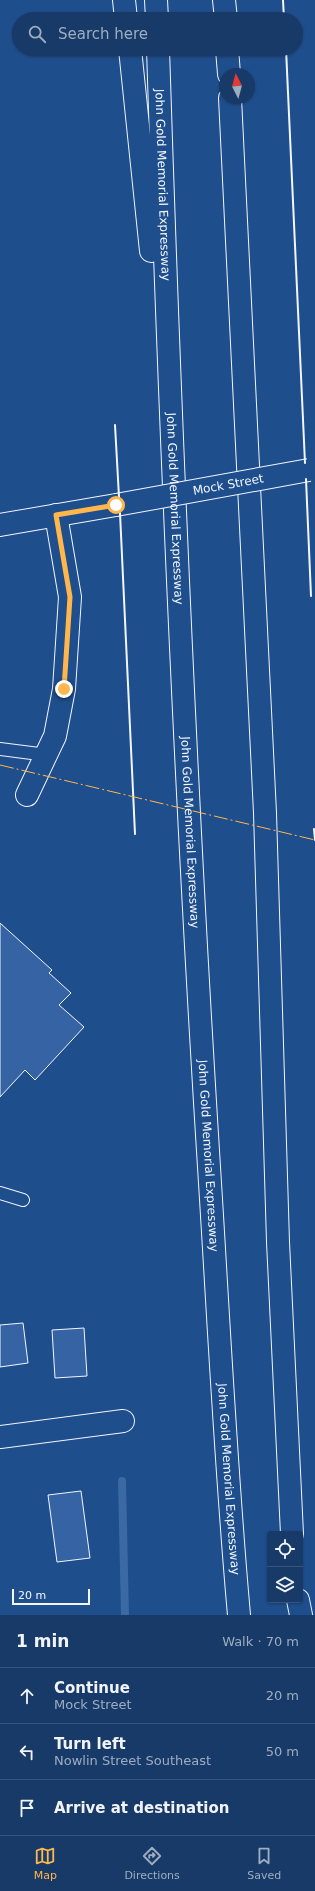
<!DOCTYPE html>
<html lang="en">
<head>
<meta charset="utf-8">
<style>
  body { margin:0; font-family:"DejaVu Sans",sans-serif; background:#244571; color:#f1f3f6 }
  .controls { position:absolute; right:12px; bottom:12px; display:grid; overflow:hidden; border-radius:4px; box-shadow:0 1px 3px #0004 }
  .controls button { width:36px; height:36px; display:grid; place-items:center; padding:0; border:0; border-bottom:1px solid #36547d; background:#173a69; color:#f1f3f6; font:20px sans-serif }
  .compass { position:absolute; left:219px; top:68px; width:36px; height:36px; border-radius:50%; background:#173a69; box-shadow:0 1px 3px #0004; rotate:354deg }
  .scale { position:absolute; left:12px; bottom:10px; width:78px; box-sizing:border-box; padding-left:4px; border:2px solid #f2f6ff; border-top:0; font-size:11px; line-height:14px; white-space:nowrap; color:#f2f6ff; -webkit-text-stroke:3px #1f4e8c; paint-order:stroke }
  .stop { position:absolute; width:12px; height:12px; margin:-9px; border:3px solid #ffb74d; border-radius:50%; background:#fff }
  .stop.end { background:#ffb74d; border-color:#fff; box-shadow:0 1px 4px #0008 }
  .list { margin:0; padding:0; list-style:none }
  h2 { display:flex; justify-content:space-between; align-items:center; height:52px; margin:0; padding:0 16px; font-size:17px }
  h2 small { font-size:13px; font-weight:400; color:#9eadc0 }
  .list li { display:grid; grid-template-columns:26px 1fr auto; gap:12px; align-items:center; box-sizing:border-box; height:56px; padding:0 16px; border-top:1px solid #36547d }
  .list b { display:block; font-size:15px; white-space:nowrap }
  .list p { margin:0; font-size:13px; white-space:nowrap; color:#9eadc0 }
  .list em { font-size:13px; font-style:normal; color:#9eadc0 }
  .icon { flex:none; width:22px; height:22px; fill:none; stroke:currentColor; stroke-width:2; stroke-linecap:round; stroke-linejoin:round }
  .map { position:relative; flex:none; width:315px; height:1615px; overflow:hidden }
  .search { position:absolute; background:#173a69; box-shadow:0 1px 3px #0004; left:12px; right:12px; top:12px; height:44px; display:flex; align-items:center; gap:10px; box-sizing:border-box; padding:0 14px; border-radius:22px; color:#9eadc0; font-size:15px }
  .sheet { height:220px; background:#173a69 }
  nav { display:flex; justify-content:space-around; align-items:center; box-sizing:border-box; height:56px; border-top:1px solid #36547d; background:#173a69; font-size:11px; color:#9eadc0 }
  nav a { display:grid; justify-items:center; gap:2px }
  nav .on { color:#ffb74d }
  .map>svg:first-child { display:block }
</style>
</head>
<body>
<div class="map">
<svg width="315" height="1615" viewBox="0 0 315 1615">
  <rect width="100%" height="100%" fill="#1f4e8c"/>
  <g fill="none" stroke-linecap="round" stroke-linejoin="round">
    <path stroke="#3b69a3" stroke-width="8" d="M 122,1481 L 125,1615"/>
  </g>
  <g fill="#3563a3" stroke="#f2f6ff">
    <path d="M 0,923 L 52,970 L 49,973 L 71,993 L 59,1005 L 84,1027 L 35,1080 L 25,1070 L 0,1097 Z"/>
    <path d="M 23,1323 L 28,1363 L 0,1367 L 0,1325 Z"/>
    <path d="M 84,1328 L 87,1376 L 55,1378 L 52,1330 Z"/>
    <path d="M 81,1491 L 90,1558 L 57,1562 L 48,1495 Z"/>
  </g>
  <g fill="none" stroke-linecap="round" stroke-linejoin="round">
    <g stroke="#f2f6ff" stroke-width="14">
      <g id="lane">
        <path d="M 0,749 L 47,755"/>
        <path d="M 0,1193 L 23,1200"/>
      </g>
    </g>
    <g stroke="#f2f6ff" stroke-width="24">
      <g id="street">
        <path d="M 0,525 L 116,505"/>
        <path d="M 27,795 L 55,736 L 64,689 L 70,597 L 56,515"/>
        <path d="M 0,1437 L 123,1421"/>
      </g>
    </g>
    <g stroke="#f2f6ff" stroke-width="24">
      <g id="highway">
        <path d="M 124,0 L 126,19"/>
        <path d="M 156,0 L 157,19"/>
        <path d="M 224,0 L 226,19"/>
        <path d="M 130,49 L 151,251"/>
        <path id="s1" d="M 158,49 C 170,427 186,805 210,1183 C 219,1327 226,1471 239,1615"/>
        <path d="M 227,49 L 229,74"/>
        <path d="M 230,98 L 265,813 L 278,1242 L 292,1534"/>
        <path d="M 298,1600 L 301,1615"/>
      </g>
    </g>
    <use href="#lane" stroke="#1f4e8c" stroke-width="12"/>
    <use href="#street" stroke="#1f4e8c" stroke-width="22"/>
    <use href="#highway" stroke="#1f4e8c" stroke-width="22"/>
    <g stroke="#f2f6ff" stroke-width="24" stroke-linecap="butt">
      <g id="street-bridge">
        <path id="s2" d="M 116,505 L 309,470"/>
      </g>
    </g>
    <use href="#street-bridge" stroke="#1f4e8c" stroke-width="22"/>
    <g stroke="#f2f6ff" stroke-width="2">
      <path d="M 283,0 L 284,19"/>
      <path d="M 286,49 L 305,463"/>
      <path d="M 115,425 L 119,497"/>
      <path d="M 306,479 L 311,596"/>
      <path d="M 120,513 L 135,834"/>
      <path d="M 314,829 L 315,840"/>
    </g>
    <path stroke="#ffb74d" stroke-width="1" stroke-dasharray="14 3 2 3" stroke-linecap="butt" d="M 0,765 L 315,840"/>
  </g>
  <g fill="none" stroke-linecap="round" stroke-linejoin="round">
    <path stroke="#ffb74d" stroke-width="5" d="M 64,689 L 70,597 L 56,515 L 116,505"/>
  </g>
  <g text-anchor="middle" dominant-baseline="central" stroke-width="3" stroke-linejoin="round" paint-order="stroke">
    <g font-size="12" fill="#f2f6ff" stroke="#1f4e8c">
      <text stroke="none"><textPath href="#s1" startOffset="136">John Gold Memorial Expressway</textPath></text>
      <text stroke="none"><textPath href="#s2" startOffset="114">Mock Street</textPath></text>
      <text stroke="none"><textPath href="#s1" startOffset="460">John Gold Memorial Expressway</textPath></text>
      <text stroke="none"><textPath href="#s1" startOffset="784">John Gold Memorial Expressway</textPath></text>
      <text stroke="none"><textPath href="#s1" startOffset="1108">John Gold Memorial Expressway</textPath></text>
      <text stroke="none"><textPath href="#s1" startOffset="1432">John Gold Memorial Expressway</textPath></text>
    </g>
  </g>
</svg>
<div class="controls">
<button><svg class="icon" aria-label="locate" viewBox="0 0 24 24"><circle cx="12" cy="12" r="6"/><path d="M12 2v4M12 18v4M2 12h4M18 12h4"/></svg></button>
<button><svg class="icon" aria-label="layers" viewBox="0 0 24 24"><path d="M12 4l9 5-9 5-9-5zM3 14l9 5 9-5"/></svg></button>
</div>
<svg class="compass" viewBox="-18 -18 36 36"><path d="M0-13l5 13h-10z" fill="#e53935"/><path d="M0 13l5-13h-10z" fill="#9eadc0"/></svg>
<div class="scale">20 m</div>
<div class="stop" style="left:116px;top:505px"></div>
<div class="stop end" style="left:64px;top:689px"></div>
<div class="search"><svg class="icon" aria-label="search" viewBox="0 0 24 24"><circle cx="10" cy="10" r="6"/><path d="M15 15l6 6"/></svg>Search here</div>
</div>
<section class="sheet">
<h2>1 min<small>Walk · 70 m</small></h2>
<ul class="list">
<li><svg class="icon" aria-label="ahead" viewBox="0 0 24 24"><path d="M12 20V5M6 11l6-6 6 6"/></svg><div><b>Continue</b><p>Mock Street</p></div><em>20 m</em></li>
<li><svg class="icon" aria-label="left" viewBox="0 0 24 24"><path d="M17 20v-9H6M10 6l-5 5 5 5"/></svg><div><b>Turn left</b><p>Nowlin Street Southeast</p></div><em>50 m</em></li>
<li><svg class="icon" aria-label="arrive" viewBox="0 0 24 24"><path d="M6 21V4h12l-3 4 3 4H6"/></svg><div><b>Arrive at destination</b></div></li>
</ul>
</section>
<nav>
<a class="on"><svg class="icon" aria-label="map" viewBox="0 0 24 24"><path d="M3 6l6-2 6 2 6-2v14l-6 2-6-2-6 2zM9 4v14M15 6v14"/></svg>Map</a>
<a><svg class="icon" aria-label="directions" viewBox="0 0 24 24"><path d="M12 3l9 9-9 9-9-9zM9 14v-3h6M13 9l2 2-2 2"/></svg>Directions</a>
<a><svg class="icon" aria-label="saved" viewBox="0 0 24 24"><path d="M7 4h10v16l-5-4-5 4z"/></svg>Saved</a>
</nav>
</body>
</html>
